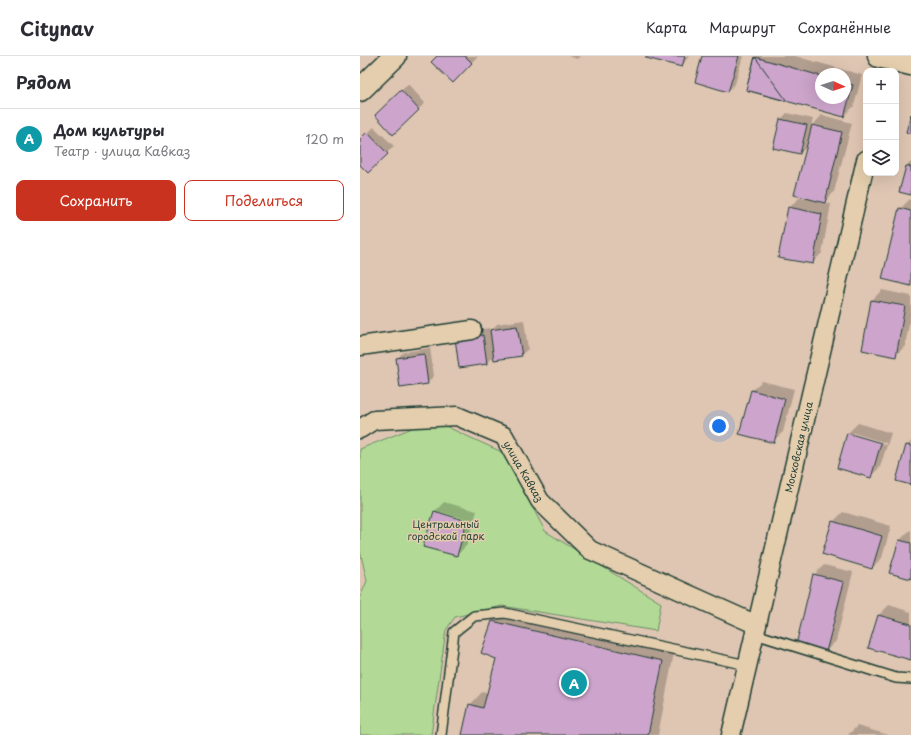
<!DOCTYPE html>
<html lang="ru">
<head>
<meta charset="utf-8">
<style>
  body { margin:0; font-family:"Playpen Sans",sans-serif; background:#f7f7f7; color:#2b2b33 }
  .controls { position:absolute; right:12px; top:12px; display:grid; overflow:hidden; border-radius:8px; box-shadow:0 4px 16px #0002 }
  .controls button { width:36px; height:36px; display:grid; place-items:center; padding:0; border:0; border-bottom:1px solid #e1e1e2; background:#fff; color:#2b2b33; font:20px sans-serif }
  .compass { position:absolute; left:455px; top:12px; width:36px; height:36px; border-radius:50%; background:#fff; box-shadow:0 4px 16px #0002; rotate:93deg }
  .you { position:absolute; left:359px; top:370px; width:14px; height:14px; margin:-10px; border:3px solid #fff; border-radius:50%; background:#1a73e8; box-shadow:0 0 0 6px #1a73e833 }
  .badge { display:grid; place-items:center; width:26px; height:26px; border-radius:50%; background:#c8321e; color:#fff; font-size:13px; font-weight:700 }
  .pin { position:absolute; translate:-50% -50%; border:2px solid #fff; box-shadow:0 1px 4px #0006 }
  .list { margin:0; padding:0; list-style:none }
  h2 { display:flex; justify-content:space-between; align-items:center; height:52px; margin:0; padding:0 16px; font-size:17px }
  h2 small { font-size:13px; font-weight:400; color:#7c7c81 }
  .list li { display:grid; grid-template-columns:26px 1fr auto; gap:12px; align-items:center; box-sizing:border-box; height:60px; padding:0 16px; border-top:1px solid #e1e1e2 }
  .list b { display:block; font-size:15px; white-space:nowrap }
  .list p { margin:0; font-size:13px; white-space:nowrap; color:#7c7c81 }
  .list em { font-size:13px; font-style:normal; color:#7c7c81 }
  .actions { display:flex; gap:8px; padding:12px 16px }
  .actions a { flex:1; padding:9px 0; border:1px solid #c8321e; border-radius:8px; text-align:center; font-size:14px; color:#c8321e }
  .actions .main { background:#c8321e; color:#fff }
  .icon { flex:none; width:22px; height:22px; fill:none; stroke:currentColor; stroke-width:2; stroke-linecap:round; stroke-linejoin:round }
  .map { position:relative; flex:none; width:551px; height:679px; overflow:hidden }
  header { display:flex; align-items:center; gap:24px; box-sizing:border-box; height:56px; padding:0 20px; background:#fff; border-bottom:1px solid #e1e1e2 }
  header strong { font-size:19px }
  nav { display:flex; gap:22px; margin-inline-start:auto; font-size:14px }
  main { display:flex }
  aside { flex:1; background:#fff }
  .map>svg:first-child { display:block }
</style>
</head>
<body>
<header>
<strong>Citynav</strong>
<nav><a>Карта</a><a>Маршрут</a><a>Сохранённые</a></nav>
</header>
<main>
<aside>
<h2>Рядом<small></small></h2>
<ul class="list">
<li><span class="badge" style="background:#0f9aa8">A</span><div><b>Дом культуры</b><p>Театр · улица Кавказ</p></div><em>120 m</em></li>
</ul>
<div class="actions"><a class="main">Сохранить</a><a>Поделиться</a></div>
</aside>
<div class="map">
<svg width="551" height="679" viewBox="0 0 551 679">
  <rect width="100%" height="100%" fill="#dfc6b3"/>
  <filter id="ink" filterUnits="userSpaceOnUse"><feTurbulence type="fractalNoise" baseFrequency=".025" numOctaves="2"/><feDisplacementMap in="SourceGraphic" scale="8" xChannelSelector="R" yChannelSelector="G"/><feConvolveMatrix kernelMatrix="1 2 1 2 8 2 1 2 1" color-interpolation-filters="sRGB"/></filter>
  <g filter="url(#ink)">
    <path fill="#b2da96" stroke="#688c65" d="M 72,364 L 144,397 L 185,475 L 301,547 L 296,575 L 142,550 L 95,561 L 86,574 L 71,679 L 0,679 L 0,541 L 7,525 L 0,495 L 0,393 Z"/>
    <g fill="#0003" fill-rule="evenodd">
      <path d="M 78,0 L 118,0 L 93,25 Z"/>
      <path d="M 208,0 L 220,0 L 217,3 Z"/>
      <path d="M 287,0 L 329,0 L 322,10 Z"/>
      <path d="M 343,0 L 383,0 L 375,28 L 368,35 Z"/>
      <path d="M 397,0 L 435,0 L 502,19 L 494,50 L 484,60 L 396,2 ZM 461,18 L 485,18 L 485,42 L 461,42 Z"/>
      <path d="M 48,28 L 65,47 L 33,77 L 23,52 Z"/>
      <path d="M 427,57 L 453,63 L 451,71 L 462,59 L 492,67 L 474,136 L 464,147 L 471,148 L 462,197 L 452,207 L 429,152 L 439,142 L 447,143 L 448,90 L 440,97 L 421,63 Z"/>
      <path d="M 14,71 L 34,90 L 8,116 L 0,108 L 0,85 Z"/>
      <path d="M 551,106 L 551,138 L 546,110 Z"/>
      <path d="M 550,143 L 551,143 L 551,229 L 540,153 Z"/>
      <path d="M 522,234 L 551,240 L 551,258 L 545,290 L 535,300 L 503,294 L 512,244 Z"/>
      <path d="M 164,264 L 168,293 L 161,299 L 134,300 L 127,307 L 103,276 L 129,272 L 130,276 L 137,268 Z"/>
      <path d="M 70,292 L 74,320 L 67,327 L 37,302 L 44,296 Z"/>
      <path d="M 402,325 L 434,333 L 423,376 L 413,385 L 392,334 Z"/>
      <path d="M 498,367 L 531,377 L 520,411 L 510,421 L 478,412 L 488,377 ZM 493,377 L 526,387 L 526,389 L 493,380 Z"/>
      <path d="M 551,385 L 551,428 L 547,390 Z"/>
      <path d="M 84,446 L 117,455 L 107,489 L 97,499 L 75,455 ZM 80,456 L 113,465 L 112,467 L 80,458 Z"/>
      <path d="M 483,456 L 531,470 L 522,502 L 512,512 L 473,466 Z"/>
      <path d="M 550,474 L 551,475 L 551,522 L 531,516 L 540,484 Z"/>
      <path d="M 464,509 L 493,516 L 476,585 L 466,595 L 454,519 Z"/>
      <path d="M 529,549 L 551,556 L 551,603 L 510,591 L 519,559 Z"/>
      <path d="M 146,552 L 315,592 L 298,679 L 103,679 L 110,649 L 122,636 L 128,637 L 137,602 L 133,565 Z"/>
      <path d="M 497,670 L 529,679 L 488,679 Z"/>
    </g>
    <g fill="#cda5cc" stroke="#1f3d34">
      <path d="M 77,0 L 105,0 L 112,7 L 93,27 L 71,6 Z"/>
      <path d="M 286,0 L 325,0 L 322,11 L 286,2 Z"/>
      <path d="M 342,0 L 379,0 L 368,36 L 335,26 Z"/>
      <path d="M 395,1 L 461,20 L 461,42 L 485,42 L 485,26 L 493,29 L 484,61 L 386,34 Z"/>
      <path d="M 395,1 L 427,45 L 386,34 Z"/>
      <path d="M 41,34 L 59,54 L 33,79 L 15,59 Z"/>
      <path d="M 551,58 L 551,78 L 546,76 Z"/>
      <path d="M 420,63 L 447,69 L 440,98 L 413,92 Z"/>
      <path d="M 452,69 L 482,76 L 465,147 L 434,139 Z"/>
      <path d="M 7,76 L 28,98 L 8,117 L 0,109 L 0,83 Z"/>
      <path d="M 546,110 L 551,111 L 551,139 L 539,136 Z"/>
      <path d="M 428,151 L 462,158 L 453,208 L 418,202 Z"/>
      <path d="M 539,152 L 551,155 L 551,230 L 522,223 Z"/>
      <path d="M 511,244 L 545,250 L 536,301 L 502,294 Z"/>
      <path d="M 157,270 L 162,300 L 134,304 L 130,274 Z"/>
      <path d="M 123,279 L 127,308 L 99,312 L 95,282 Z"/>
      <path d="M 64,298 L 68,328 L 40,332 L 36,302 Z"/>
      <path d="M 391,334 L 425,343 L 414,387 L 379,378 Z"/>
      <path d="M 487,377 L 521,387 L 511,422 L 477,412 Z"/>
      <path d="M 546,389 L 551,390 L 551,429 L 536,425 Z"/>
      <path d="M 74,455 L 107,465 L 97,500 L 63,491 Z"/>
      <path d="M 472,465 L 522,480 L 512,513 L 462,498 Z"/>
      <path d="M 539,484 L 551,487 L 551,523 L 529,517 Z"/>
      <path d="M 453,518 L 484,526 L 466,596 L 436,589 Z"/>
      <path d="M 518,559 L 551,568 L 551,604 L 508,592 Z"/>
      <path d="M 132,565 L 303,605 L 288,679 L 102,679 L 109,648 L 123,652 L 136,603 L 121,597 Z"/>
    </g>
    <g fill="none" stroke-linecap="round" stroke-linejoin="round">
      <g stroke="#1f3d34" stroke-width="12">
        <g id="lane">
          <path d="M 395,578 L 536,622 L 551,623"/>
          <path d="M 81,679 L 94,576 L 114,560 L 145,557 L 387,609"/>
        </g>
      </g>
      <g stroke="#1f3d34" stroke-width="21">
        <g id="street">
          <path d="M 0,290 L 112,274"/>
          <path d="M 0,373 L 14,364 L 97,360 L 144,380 L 180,445 L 230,494 L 397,569"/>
          <path d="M 371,679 L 506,104"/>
        </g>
      </g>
      <g stroke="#1f3d34" stroke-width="25">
        <g id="secondary">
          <path d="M 519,0 L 551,8"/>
          <path d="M 0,34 L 35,0"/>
        </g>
      </g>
      <use href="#lane" stroke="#e4cead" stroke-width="9"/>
      <use href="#street" stroke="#e4cead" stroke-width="18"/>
      <use href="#secondary" stroke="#e4cead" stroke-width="22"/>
    </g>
  </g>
  <g text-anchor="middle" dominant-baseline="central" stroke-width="3" stroke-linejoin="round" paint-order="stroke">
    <g font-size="10" fill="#1f3d34" stroke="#e4cead">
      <text transform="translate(438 391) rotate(-77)">Московская улица</text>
      <text transform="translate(164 415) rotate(60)">улица Кавказ</text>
    </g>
    <g font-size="10" fill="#264539" stroke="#e4cead">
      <text x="86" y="467">Центральный<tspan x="86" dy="12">городской парк</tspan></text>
    </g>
  </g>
</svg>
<div class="controls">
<button>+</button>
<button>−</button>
<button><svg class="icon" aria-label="layers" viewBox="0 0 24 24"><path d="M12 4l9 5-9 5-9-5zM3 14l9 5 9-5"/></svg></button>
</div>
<svg class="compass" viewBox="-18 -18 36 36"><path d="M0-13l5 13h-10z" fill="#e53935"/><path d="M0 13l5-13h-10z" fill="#7c7c81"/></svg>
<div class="you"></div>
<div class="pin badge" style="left:214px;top:627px;background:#0f9aa8">A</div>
</div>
</main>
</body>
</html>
